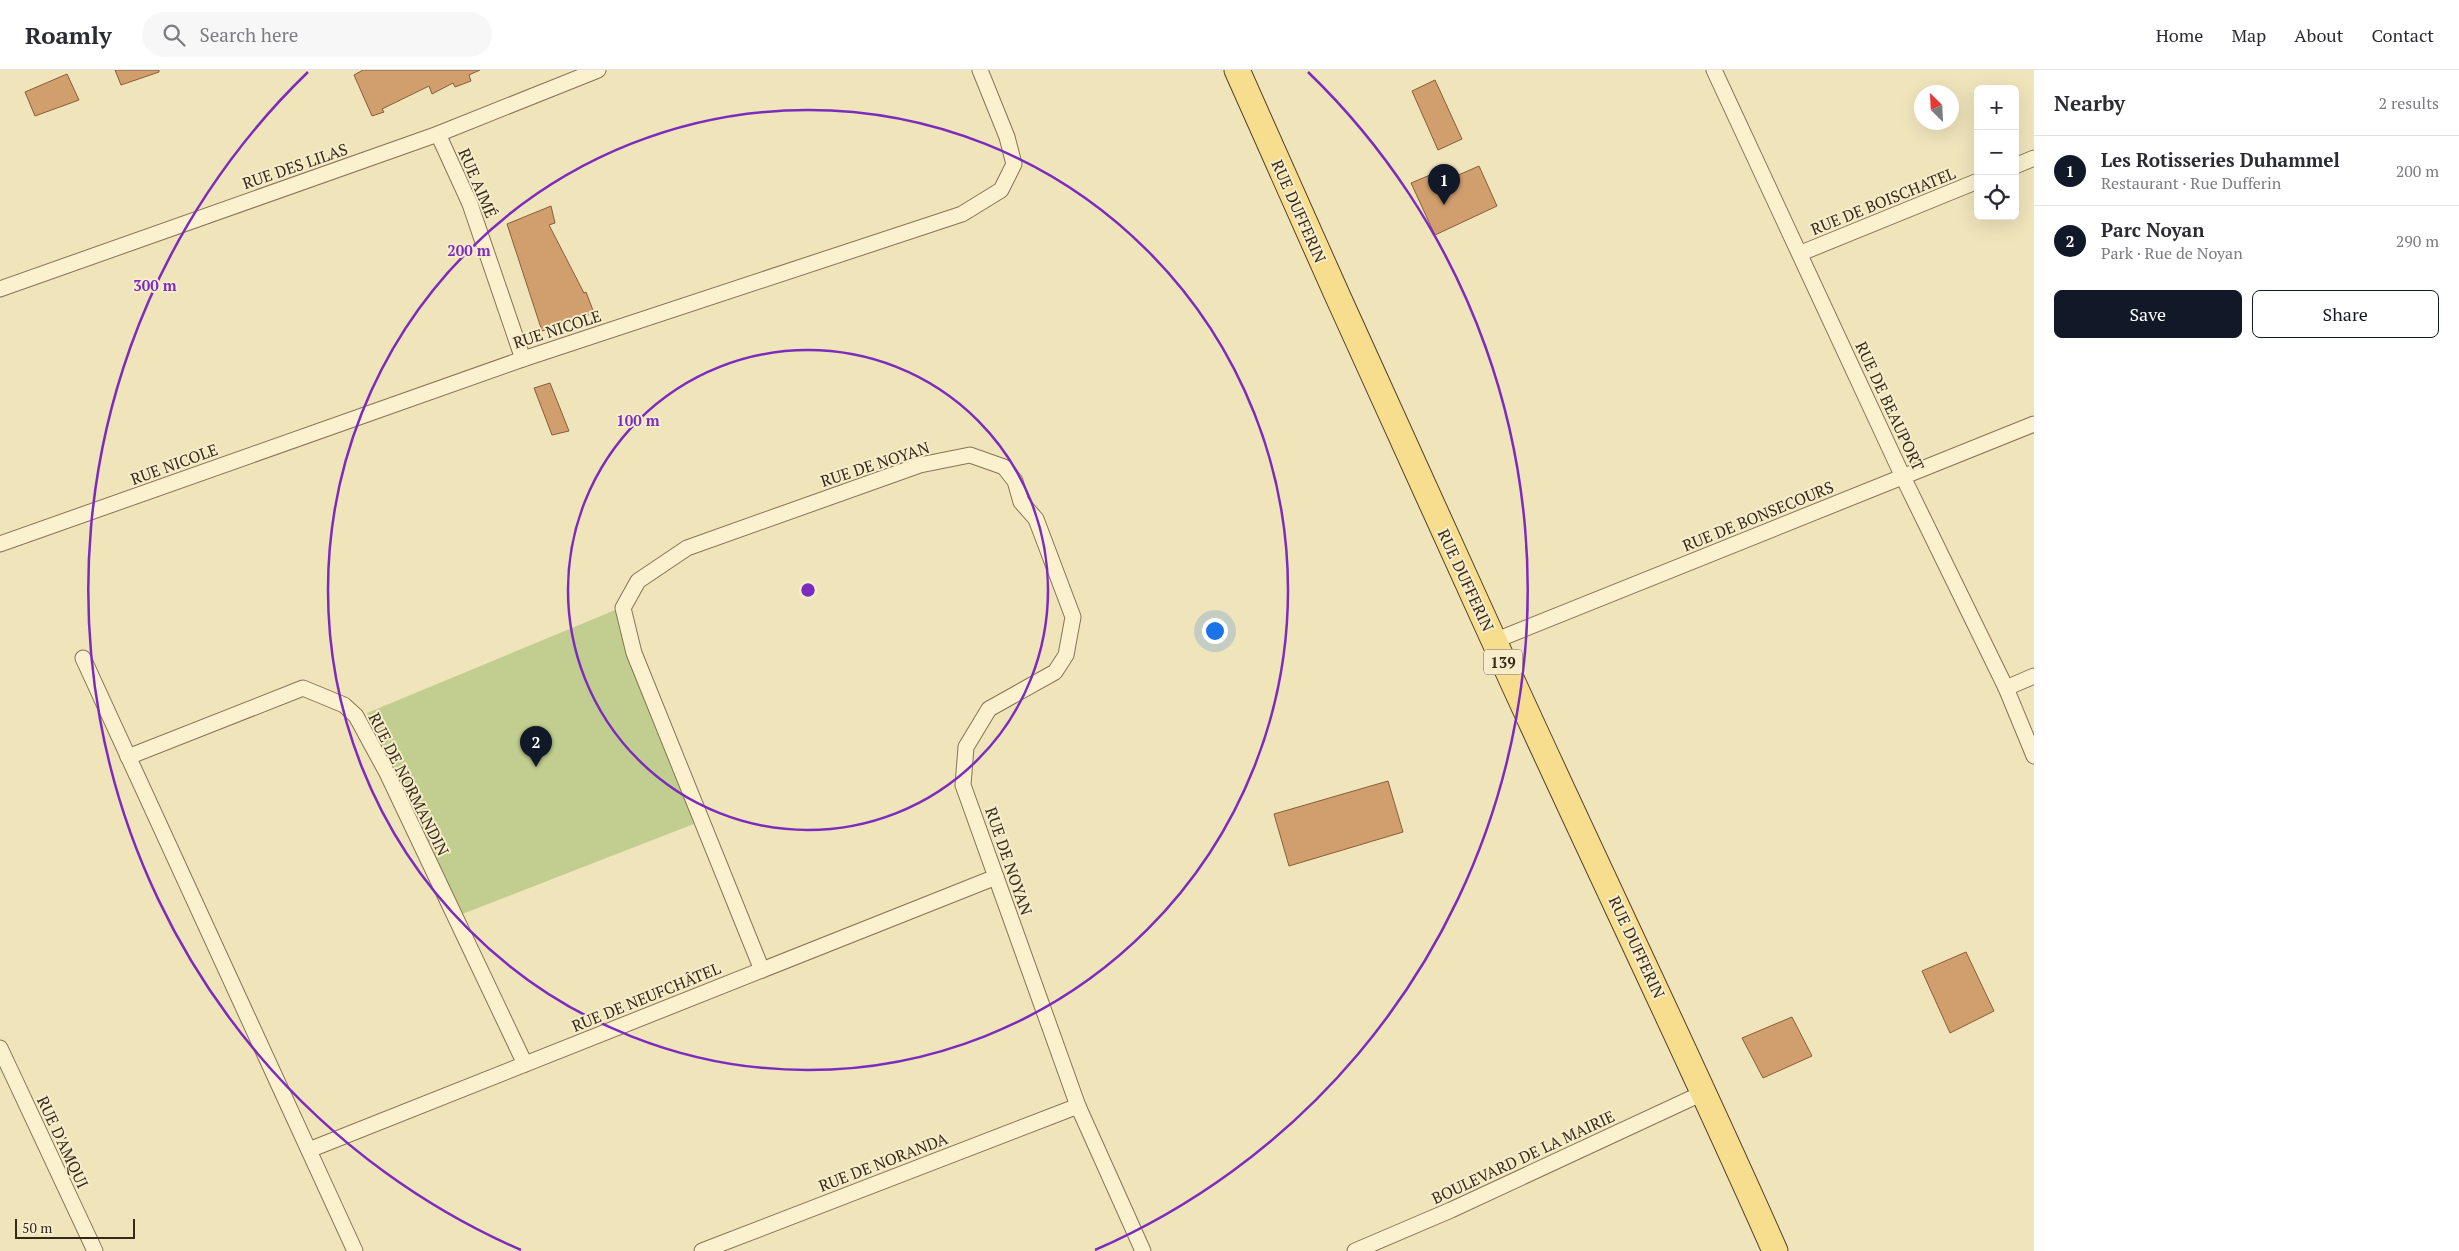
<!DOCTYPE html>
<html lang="en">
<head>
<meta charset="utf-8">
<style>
  body { margin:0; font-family:"PT Serif",serif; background:#f7f7f7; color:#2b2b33 }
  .controls { position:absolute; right:15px; top:15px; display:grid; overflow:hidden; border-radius:8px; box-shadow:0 5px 20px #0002 }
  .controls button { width:45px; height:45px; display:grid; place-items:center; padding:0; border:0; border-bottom:1px solid #e1e1e2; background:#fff; color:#2b2b33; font:25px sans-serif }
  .compass { position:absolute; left:1914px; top:15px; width:45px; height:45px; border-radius:50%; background:#fff; box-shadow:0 5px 20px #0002; rotate:336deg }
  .scale { position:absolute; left:15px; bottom:12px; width:120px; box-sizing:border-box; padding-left:5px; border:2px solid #36291a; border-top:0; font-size:14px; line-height:18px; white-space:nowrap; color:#36291a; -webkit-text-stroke:4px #f7edcb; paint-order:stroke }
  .you { position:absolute; left:1214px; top:560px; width:18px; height:18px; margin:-12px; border:4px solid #fff; border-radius:50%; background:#1a73e8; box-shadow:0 0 0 8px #1a73e833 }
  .badge { display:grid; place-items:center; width:32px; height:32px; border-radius:50%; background:#111827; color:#fff; font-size:16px; font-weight:700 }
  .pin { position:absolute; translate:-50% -41px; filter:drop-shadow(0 1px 2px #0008) }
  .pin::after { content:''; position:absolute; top:26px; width:18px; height:15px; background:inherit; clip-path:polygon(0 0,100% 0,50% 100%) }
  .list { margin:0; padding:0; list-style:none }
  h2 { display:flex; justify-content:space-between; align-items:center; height:65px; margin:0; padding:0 20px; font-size:21px }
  h2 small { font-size:16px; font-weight:400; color:#7c7c81 }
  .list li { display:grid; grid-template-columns:32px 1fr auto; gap:15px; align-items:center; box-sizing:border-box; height:70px; padding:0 20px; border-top:1px solid #e1e1e2 }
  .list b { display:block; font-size:19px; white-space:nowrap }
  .list p { margin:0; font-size:16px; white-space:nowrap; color:#7c7c81 }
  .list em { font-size:16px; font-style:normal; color:#7c7c81 }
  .actions { display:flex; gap:10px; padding:15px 20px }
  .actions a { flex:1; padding:11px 0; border:1px solid #111827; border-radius:8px; text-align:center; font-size:18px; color:#111827 }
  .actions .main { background:#111827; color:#fff }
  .icon { flex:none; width:28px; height:28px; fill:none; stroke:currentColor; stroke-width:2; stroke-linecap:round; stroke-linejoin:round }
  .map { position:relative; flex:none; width:2034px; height:1181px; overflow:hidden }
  header { display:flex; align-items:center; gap:30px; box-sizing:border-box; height:70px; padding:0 25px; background:#fff; border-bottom:1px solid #e1e1e2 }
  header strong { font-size:24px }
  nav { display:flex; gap:28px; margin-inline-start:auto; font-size:18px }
  .search { width:350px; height:45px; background:#f7f7f7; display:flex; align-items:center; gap:12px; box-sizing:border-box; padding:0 18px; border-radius:28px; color:#7c7c81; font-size:19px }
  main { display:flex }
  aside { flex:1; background:#fff }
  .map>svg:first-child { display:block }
</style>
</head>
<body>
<header>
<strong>Roamly</strong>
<div class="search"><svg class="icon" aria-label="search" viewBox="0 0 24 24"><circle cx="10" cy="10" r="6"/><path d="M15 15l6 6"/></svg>Search here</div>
<nav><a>Home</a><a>Map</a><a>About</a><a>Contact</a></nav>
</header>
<main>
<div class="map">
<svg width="2034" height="1181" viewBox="0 0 2034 1181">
  <rect width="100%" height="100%" fill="#f0e4bb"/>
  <path fill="#c2ce8f" d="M 620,538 L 704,750 L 452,848 L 367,643 Z"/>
  <g fill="#d19e6e" stroke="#885e39">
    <path d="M 115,0 L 159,0 L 159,2 L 121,15 Z"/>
    <path d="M 363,0 L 480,0 L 469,5 L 471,11 L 455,17 L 453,13 L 432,24 L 429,16 L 382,39 L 384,42 L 372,46 L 354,5 Z"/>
    <path d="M 67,4 L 79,30 L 35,46 L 25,22 Z"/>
    <path d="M 1435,10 L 1462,69 L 1438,80 L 1412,21 Z"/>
    <path d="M 1479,96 L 1497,136 L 1435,165 L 1411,113 L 1442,100 L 1447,110 Z"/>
    <path d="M 551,136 L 555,153 L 549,155 L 584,223 L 586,222 L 594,243 L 542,261 L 507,154 Z"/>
    <path d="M 550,313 L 569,361 L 552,365 L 534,318 Z"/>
    <path d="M 1388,711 L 1403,762 L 1289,796 L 1274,744 Z"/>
    <path d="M 1966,882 L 1994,941 L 1950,963 L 1922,901 Z"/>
    <path d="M 1792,947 L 1812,986 L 1763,1008 L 1742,968 Z"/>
  </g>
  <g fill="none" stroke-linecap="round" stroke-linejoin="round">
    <g stroke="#887354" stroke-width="17">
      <g id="street">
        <path d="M 1714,0 L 1903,407 L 2006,618 L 2034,686"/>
        <path d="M 438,64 L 470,134 L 523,289"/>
        <path d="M 2015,96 L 2034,88"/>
        <path d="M 1801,183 L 1978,111"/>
        <path d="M 0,219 L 438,64 L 598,0"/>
        <path d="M 0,474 L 523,289 L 962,144 L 1001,120 L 1014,94 L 1007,67 L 980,0"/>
        <path d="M 1494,571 L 2034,354"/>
        <path d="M 83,588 L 355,1181"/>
        <path d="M 2006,618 L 2034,606"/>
        <path d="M 128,687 L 303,618 L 344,635 L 356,646 L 387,703 L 525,994"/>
        <path d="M 762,900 L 634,583 L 623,538 L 638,511 L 687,478 L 920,395 L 970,385 L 1004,397 L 1015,411 L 1021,432 L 1036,449 L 1073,547 L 1066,585 L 1055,602 L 989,639 L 966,677 L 963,715 L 1078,1036 L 1143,1181"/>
        <path d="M 0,978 L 95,1181"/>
        <path d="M 309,1080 L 996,807"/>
        <path d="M 702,1181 L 1078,1036"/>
        <path d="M 1355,1181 L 1451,1140 L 1705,1022"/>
      </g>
    </g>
    <g stroke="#554029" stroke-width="27">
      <path id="primary" d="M 1237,0 C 1325,199 1414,397 1505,595 C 1594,791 1688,984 1775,1181"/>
    </g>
    <use href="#street" stroke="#fbf1ce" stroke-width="15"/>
    <use href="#primary" stroke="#f7de8f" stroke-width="25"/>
  </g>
  <g fill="none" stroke="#7b2cbf" stroke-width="2.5">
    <circle cx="808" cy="520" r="240"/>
    <circle cx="808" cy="520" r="480"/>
    <path d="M521 1180A720 720 0 0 1 308 2M1308 2A720 720 0 0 1 1095 1180"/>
  </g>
  <g text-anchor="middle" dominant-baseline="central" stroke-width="4" stroke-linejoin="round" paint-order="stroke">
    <rect fill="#f7edcb" stroke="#70644f" stroke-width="1" x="1484" y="579.5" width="38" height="25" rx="4"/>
    <g font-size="15" font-weight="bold" fill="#36291a">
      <text x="1503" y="592">139</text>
    </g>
    <g font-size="16" fill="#36291a" stroke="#f7edcb">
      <text transform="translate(295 96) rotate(-19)">RUE DES LILAS</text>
      <text transform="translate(478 113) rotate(67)">RUE AIMÉ</text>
      <text transform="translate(1883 131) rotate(-22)">RUE DE BOISCHATEL</text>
      <text transform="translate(1299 141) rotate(66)">RUE DUFFERIN</text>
      <text transform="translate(557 259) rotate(-18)">RUE NICOLE</text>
      <text transform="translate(1890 336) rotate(65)">RUE DE BEAUPORT</text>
      <text transform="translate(174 394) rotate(-20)">RUE NICOLE</text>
      <text transform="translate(875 394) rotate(-18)">RUE DE NOYAN</text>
      <text transform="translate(1758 446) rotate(-22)">RUE DE BONSECOURS</text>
      <text transform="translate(1466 510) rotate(65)">RUE DUFFERIN</text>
      <text transform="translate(409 714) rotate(63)">RUE DE NORMANDIN</text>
      <text transform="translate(1009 791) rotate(71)">RUE DE NOYAN</text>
      <text transform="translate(1637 877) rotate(65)">RUE DUFFERIN</text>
      <text transform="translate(646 927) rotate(-22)">RUE DE NEUFCHÂTEL</text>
      <text transform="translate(63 1072) rotate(65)">RUE D'AMQUI</text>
      <text transform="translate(1523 1087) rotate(-25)">BOULEVARD DE LA MAIRIE</text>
      <text transform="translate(883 1092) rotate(-21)">RUE DE NORANDA</text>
    </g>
  </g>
  <circle cx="808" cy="520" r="8" fill="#7b2cbf" stroke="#f7edcb" stroke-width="2.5"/>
  <g font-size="15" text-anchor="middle" font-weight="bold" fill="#7b2cbf" stroke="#f7edcb" stroke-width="4" stroke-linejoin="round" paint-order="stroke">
    <text x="469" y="186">200 m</text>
    <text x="155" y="221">300 m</text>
    <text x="638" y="356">100 m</text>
  </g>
</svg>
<div class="controls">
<button>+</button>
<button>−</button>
<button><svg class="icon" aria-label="locate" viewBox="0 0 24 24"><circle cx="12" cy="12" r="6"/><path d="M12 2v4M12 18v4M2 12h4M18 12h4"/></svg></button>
</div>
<svg class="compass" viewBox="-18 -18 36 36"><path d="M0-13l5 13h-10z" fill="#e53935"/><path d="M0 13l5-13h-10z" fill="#7c7c81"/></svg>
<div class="scale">50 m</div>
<div class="you"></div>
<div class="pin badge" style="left:1444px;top:135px">1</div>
<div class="pin badge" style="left:536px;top:697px">2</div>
</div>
<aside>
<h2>Nearby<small>2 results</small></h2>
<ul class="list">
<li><span class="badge">1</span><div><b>Les Rotisseries Duhammel</b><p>Restaurant · Rue Dufferin</p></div><em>200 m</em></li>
<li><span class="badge">2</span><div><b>Parc Noyan</b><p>Park · Rue de Noyan</p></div><em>290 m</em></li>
</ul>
<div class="actions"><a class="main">Save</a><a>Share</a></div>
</aside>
</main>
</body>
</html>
